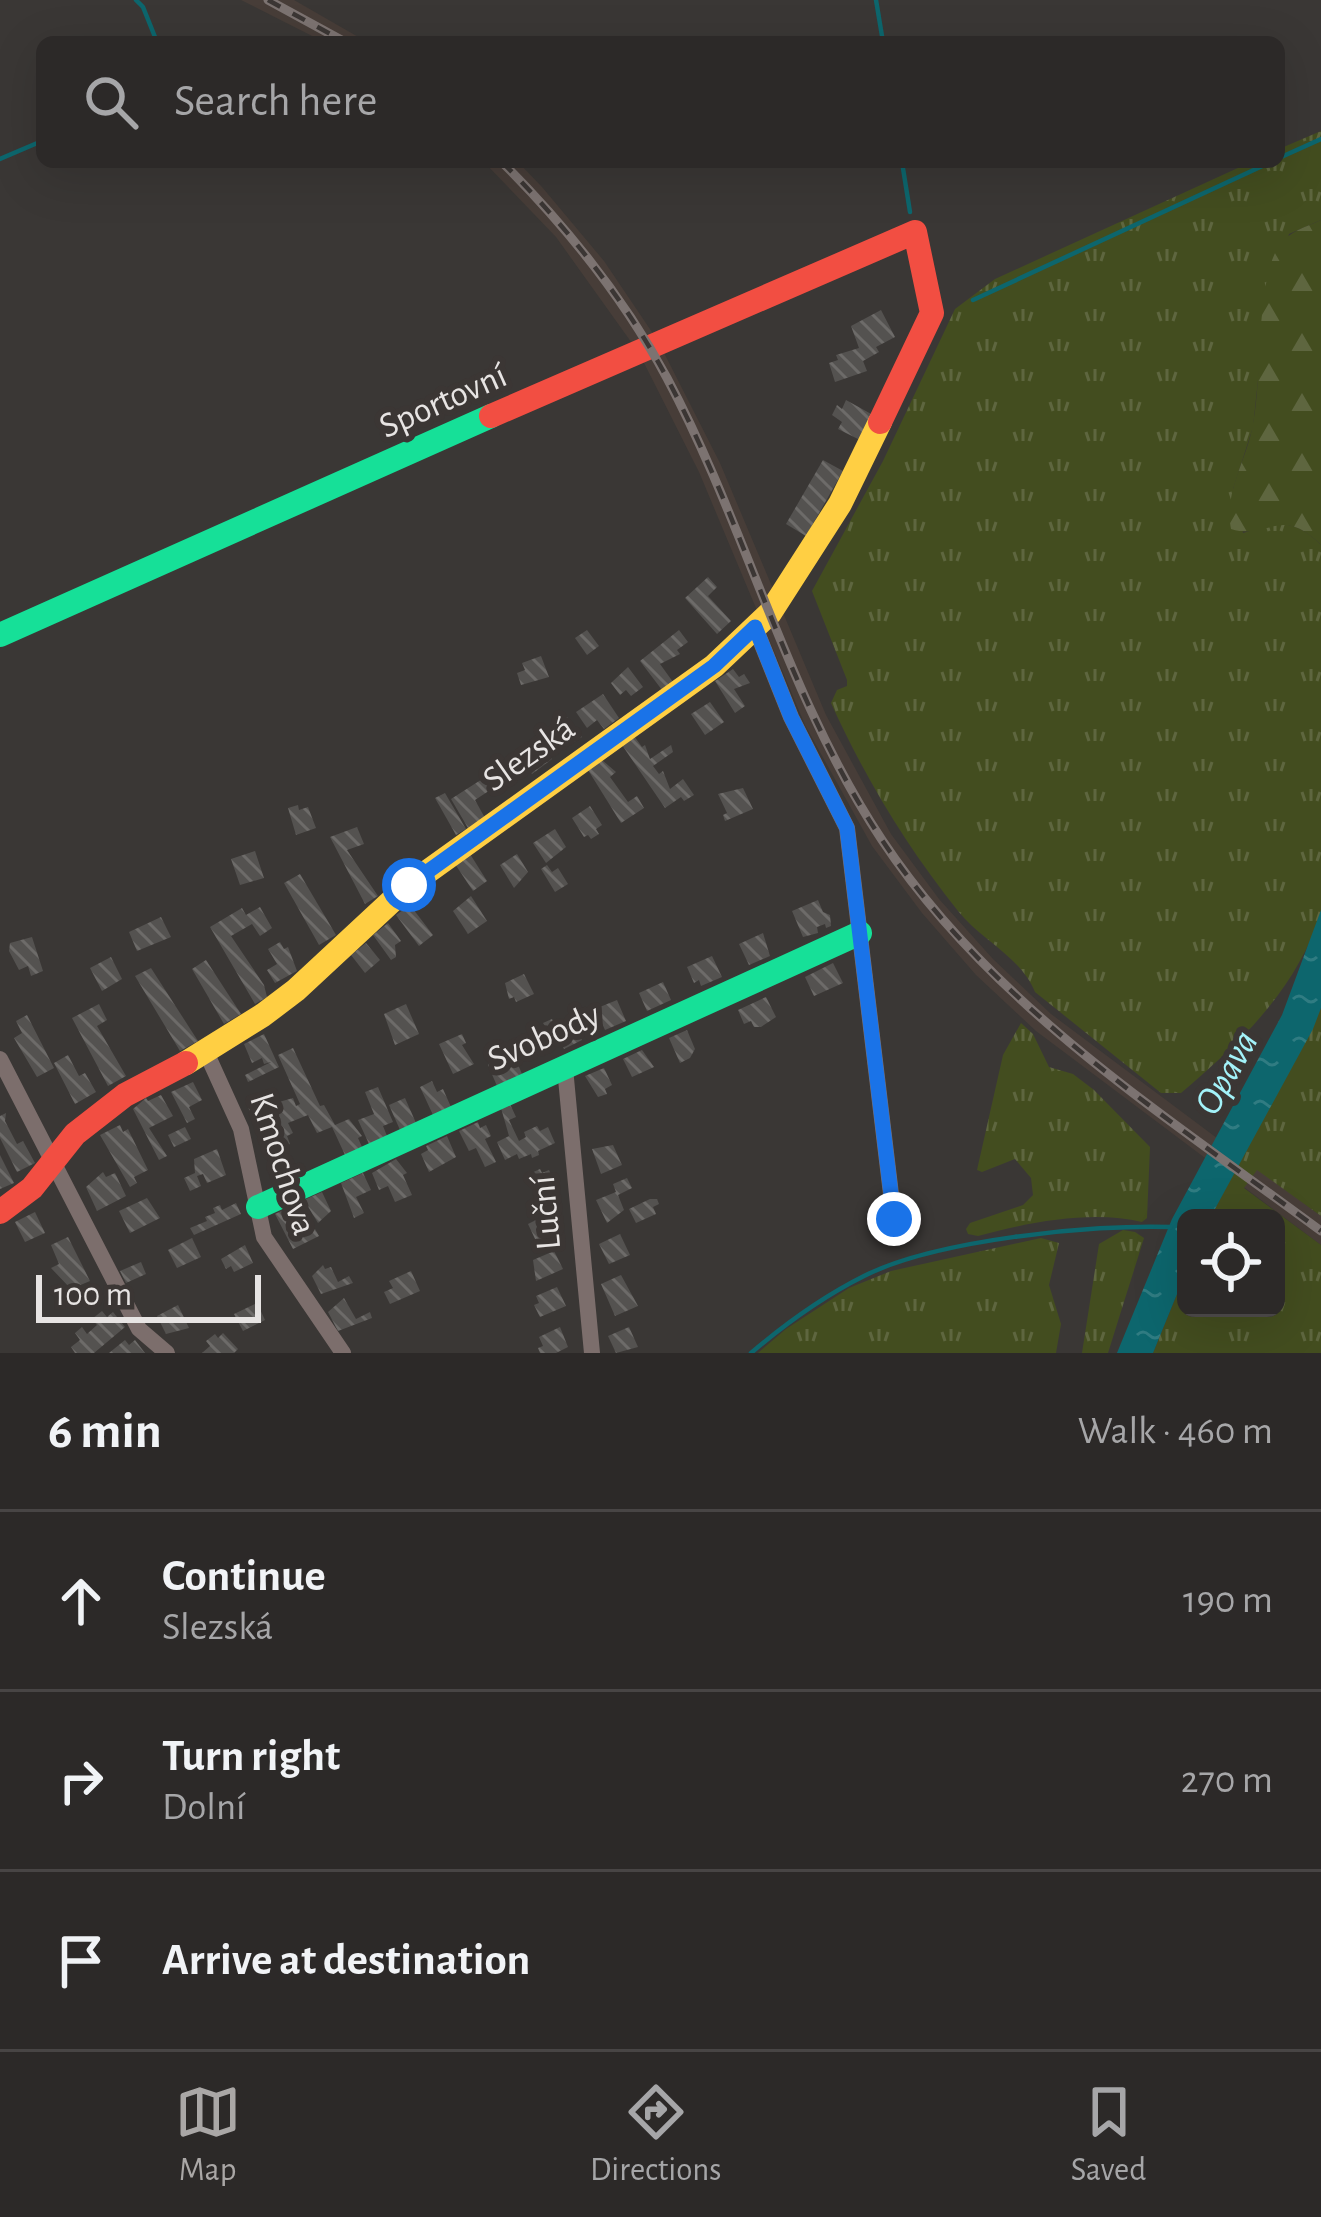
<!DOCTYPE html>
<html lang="en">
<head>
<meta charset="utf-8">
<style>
  body { margin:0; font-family:"Alegreya Sans",sans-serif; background:#343130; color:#f1f3f6 }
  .controls { position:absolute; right:36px; bottom:36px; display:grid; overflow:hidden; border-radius:18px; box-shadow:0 12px 48px #0002 }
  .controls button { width:108px; height:108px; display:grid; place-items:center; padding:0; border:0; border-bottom:3px solid #484545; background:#2c2928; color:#f1f3f6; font:60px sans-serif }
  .scale { position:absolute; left:36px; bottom:30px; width:225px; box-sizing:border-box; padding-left:12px; border:6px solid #e7e4e3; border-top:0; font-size:33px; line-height:42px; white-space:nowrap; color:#e7e4e3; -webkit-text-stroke:9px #3b3634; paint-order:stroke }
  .stop { position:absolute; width:36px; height:36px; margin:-27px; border:9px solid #1a73e8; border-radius:50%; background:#fff }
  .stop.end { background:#1a73e8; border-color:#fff; box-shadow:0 3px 12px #0008 }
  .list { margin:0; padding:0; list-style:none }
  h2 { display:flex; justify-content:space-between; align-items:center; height:156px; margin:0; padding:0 48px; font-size:51px }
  h2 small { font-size:39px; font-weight:400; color:#a6a6a8 }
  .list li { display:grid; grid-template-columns:78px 1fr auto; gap:36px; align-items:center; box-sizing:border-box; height:180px; padding:0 48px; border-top:3px solid #484545 }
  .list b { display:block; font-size:45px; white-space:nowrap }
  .list p { margin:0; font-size:39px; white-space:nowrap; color:#a6a6a8 }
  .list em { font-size:39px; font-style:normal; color:#a6a6a8 }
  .icon { flex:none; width:66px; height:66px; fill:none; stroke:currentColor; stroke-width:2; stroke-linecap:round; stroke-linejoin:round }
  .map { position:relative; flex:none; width:1321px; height:1353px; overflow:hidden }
  .search { position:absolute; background:#2c2928; box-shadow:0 12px 48px #0002; left:36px; right:36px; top:36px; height:132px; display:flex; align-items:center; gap:30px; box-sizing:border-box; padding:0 42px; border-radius:18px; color:#a6a6a8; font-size:45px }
  .sheet { height:696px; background:#2c2928 }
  nav { display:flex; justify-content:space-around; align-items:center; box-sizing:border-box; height:168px; border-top:3px solid #484545; background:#2c2928; font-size:33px; color:#a6a6a8 }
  nav a { display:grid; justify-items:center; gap:6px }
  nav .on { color:#aaa7a6 }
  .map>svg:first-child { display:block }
</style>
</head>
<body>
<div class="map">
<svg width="1321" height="1353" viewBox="0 0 1321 1353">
  <defs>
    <pattern id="grass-tufts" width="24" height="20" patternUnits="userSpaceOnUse" patternTransform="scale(3)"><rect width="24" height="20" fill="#434d1f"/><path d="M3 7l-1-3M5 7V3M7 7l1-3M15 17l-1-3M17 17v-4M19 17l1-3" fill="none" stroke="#5e663f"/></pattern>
    <pattern id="forest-firs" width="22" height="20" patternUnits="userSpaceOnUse" patternTransform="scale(3)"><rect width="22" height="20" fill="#434d1f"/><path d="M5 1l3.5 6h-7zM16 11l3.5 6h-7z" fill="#5e663f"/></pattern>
    <pattern id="water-ripples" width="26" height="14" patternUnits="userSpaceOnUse" patternTransform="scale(3)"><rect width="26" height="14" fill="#0d666d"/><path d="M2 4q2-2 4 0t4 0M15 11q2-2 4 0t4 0" fill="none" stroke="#307c82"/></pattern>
    <pattern id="building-back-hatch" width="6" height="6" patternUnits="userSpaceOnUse" patternTransform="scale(3)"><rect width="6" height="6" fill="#545250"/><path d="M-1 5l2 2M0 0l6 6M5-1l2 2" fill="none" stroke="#6d6b69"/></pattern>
  </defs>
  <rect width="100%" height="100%" fill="#3a3735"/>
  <g fill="#473d38">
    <path d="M 241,0 L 294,0 L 367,42 L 324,42 Z"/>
    <path d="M 484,162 L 518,162 L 542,187 L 604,261 L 658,341 L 720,463 L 826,715 L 891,834 L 939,899 L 993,959 L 1051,1014 L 1321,1216 L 1321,1245 L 1036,1031 L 976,975 L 922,913 L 872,846 L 805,725 L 699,472 L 639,353 L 556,237 Z"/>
  </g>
  <g fill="url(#grass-tufts)">
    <path d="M 1321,131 L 1321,220 L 1289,234 L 1265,313 L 1253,427 L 1233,489 L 1243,533 C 1278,522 1294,518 1321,545 L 1321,913 C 1295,991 1242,1041 1181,1093 L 1161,1093 L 1035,992 C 1021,957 981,940 958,911 C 907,847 865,778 831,703 L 837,690 L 847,686 L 847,680 L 812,591 L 883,461 L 955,309 L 995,279 L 1251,162 L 1279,162 L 1279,149 Z"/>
    <path d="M 1321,1008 L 1321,1216 L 1257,1170 L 1244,1188 L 1321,1245 L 1321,1353 L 1153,1353 L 1186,1272 L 1186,1308 L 1276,1308 L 1276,1218 L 1210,1218 Z"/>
    <path d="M 1021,1023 L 1033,1034 L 1049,1067 L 1073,1074 L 1094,1090 L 1150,1147 L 1147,1218 L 1142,1222 C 1093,1210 1029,1222 978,1236 L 968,1234 L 966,1229 L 970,1223 L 1023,1205 L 1033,1195 L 1031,1178 L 1015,1159 L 982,1172 L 977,1170 L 1003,1055 Z"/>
    <path d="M 1123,1230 L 1135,1232 L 1144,1238 L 1108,1353 L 1082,1353 L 1099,1244 Z"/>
    <path d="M 1041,1238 L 1059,1243 L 1049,1285 L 1061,1324 L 1056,1353 L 758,1353 L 786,1329 L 849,1288 L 891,1271 Z"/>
  </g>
  <path fill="url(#forest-firs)" d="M 1321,220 L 1321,545 C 1279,504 1270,541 1231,529 C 1224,493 1245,463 1252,429 C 1263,381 1255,293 1276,251 C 1284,233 1304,228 1321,220 Z"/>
  <path fill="url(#water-ripples)" d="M 1321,910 L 1321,1008 L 1313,1029 L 1210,1218 L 1186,1218 L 1186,1272 L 1153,1353 L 1117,1353 L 1172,1219 L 1282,1015 Z"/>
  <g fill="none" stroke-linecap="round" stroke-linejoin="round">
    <g stroke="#0d666d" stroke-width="4.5">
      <path d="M 136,0 L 143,7 L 157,42"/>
      <path d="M 876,0 L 883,42"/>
      <path d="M 1279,158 L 1321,139"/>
      <path d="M 0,159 L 42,141"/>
      <path d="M 902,162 L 910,212"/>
      <path d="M 973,300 L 1271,162"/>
      <path d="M 751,1353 C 785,1324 824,1296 864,1276 C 935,1240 1092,1224 1171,1227"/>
    </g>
  </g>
  <g fill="url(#building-back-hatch)">
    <path d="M 881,310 L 895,337 L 876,347 L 879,352 L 863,361 L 867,371 L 835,382 L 829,363 L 838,360 L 836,355 L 859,348 L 851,326 Z"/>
    <path d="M 846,400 L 873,415 L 860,440 L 838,429 L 842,422 L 832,415 L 837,405 L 842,409 Z"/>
    <path d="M 823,460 L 843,471 L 806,536 L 786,524 Z"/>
    <path d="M 708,577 L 717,587 L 708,596 L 731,621 L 717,634 L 685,598 Z"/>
    <path d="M 587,630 L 599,646 L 587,655 L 575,638 Z"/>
    <path d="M 679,630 L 688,642 L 677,650 L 680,654 L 660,664 L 673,682 L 662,690 L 640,661 Z"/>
    <path d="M 541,656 L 549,677 L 521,685 L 517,673 L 525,670 L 522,663 Z"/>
    <path d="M 628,667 L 643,687 L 631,696 L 626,690 L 620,695 L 611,683 Z"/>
    <path d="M 733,669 L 739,677 L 744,674 L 750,683 L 734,689 L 745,706 L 735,713 L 715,681 Z"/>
    <path d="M 603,694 L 619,718 L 604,729 L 597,720 L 587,728 L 576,712 Z"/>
    <path d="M 710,702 L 724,722 L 705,735 L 691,714 Z"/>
    <path d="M 567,717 L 582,737 L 565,748 L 550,726 Z"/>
    <path d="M 634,736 L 642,747 L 645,745 L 650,759 L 671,745 L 673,752 L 653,766 L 659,774 L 663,771 L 670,789 L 683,779 L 694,795 L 684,801 L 681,797 L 665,808 L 622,745 Z"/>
    <path d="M 540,741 L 552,759 L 532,774 L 527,767 L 523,770 L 516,757 Z"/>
    <path d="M 501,758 L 513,775 L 475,800 L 485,818 L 468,828 L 451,799 L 487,776 L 482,770 Z"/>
    <path d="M 602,760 L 616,772 L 610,777 L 628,802 L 637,796 L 644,808 L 621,823 L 588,770 Z"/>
    <path d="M 743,788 L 753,809 L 725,821 L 723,815 L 727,813 L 718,794 Z"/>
    <path d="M 445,793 L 466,829 L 456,835 L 435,798 Z"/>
    <path d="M 298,805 L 299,810 L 308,807 L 316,828 L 296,835 L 288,808 Z"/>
    <path d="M 590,806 L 602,825 L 596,829 L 599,834 L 591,839 L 588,835 L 584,837 L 572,818 Z"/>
    <path d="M 357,827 L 364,844 L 347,850 L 378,896 L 365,904 L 330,837 Z"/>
    <path d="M 555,829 L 566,847 L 546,863 L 533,843 Z"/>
    <path d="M 255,851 L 264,878 L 240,885 L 231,859 Z"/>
    <path d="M 470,854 L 487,881 L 473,891 L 455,864 Z"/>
    <path d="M 517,854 L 528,872 L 514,888 L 500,865 Z"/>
    <path d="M 547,865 L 552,872 L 558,868 L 568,884 L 555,892 L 541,869 Z"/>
    <path d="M 300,874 L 336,935 L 319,945 L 284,883 Z"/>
    <path d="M 471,896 L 487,921 L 468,934 L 453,911 Z"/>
    <path d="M 818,900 L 823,912 L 830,915 L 831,926 L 826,928 L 825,924 L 817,927 L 818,933 L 803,937 L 792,911 Z"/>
    <path d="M 410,905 L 433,935 L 419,946 L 396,915 Z"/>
    <path d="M 260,907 L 272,928 L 260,936 L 252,924 L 231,936 L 264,985 L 267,997 L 255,1004 L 210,927 L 242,908 L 246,915 Z"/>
    <path d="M 161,917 L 171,937 L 137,951 L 129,932 Z"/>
    <path d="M 388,923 L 401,941 L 395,945 L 396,957 L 391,960 L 373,935 Z"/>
    <path d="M 763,933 L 770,956 L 749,965 L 739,944 Z"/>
    <path d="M 32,937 L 43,971 L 31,976 L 28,966 L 19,970 L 9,951 L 10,943 Z"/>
    <path d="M 280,942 L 284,949 L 288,947 L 297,971 L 275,983 L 267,970 L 277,964 L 268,949 Z"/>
    <path d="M 366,943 L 380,960 L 365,973 L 351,955 Z"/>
    <path d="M 712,956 L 722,977 L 701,986 L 699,980 L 694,983 L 687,967 Z"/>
    <path d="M 111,957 L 122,979 L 102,991 L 90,968 Z"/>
    <path d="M 206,960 L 241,1014 L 224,1024 L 192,969 Z"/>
    <path d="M 833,963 L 843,983 L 814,996 L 805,977 Z"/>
    <path d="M 151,968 L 198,1041 L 180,1051 L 135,976 Z"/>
    <path d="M 524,974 L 534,994 L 516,1002 L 514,997 L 509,999 L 505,983 Z"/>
    <path d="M 663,982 L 671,1000 L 647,1011 L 639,993 Z"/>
    <path d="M 766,997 L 776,1017 L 761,1027 L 754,1027 L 751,1021 L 744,1024 L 738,1010 Z"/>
    <path d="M 617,1000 L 626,1021 L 605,1030 L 601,1021 L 596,1024 L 590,1011 Z"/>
    <path d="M 99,1004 L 107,1020 L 97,1026 L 126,1076 L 108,1086 L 72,1018 Z"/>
    <path d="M 406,1004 L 419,1034 L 395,1045 L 384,1014 Z"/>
    <path d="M 27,1015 L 54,1068 L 37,1077 L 14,1038 L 22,1033 L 16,1021 Z"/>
    <path d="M 552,1019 L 556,1029 L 574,1021 L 582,1040 L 564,1049 L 561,1041 L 556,1043 L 543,1023 Z"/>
    <path d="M 687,1030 L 695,1049 L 690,1058 L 680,1063 L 669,1038 Z"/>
    <path d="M 264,1034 L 279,1067 L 248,1082 L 245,1075 L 271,1062 L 264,1064 L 262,1058 L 252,1063 L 244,1044 Z"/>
    <path d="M 462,1034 L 466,1043 L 462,1045 L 474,1064 L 453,1074 L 439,1044 Z"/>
    <path d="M 293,1048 L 320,1106 L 324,1105 L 335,1125 L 349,1119 L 362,1136 L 358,1138 L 362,1147 L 345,1155 L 332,1127 L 317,1133 L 308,1115 L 288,1123 L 293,1133 L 287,1136 L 290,1144 L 268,1154 L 245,1100 L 253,1097 L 258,1108 L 293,1098 L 296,1106 L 300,1104 L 278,1055 Z"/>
    <path d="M 642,1050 L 654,1067 L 632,1077 L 623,1059 Z"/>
    <path d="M 513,1053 L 522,1074 L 497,1086 L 488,1065 L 502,1054 Z"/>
    <path d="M 68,1055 L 79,1076 L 85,1073 L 96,1092 L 75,1104 L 54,1063 Z"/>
    <path d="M 604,1068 L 612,1085 L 605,1089 L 607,1094 L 598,1097 L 585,1076 Z"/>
    <path d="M 432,1081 L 437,1092 L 443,1089 L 451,1107 L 433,1115 L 420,1087 Z"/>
    <path d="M 193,1082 L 202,1100 L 189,1107 L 195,1119 L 187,1123 L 171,1092 Z"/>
    <path d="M 378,1087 L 393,1122 L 383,1126 L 387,1136 L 369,1144 L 358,1120 L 374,1114 L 365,1092 Z"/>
    <path d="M 161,1095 L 173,1116 L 149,1128 L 167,1156 L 159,1160 L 133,1109 L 146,1098 L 148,1101 Z"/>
    <path d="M 405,1098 L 416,1123 L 400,1130 L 389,1105 Z"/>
    <path d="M 510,1104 L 516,1117 L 509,1120 L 519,1141 L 526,1137 L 524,1132 L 537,1126 L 540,1131 L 548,1127 L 555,1143 L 538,1151 L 539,1155 L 532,1158 L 531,1154 L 519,1159 L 517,1154 L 505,1160 L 497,1142 L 509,1136 L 501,1108 Z"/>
    <path d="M 6,1113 L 5,1121 L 17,1144 L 23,1141 L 35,1163 L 17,1172 L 0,1138 L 0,1116 Z"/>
    <path d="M 478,1122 L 480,1128 L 486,1125 L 491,1136 L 485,1139 L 496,1162 L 485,1167 L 476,1148 L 469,1151 L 459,1131 Z"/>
    <path d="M 120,1125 L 123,1132 L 128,1129 L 148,1170 L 134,1177 L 137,1183 L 130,1187 L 100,1135 Z"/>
    <path d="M 185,1127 L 191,1139 L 174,1147 L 168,1135 Z"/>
    <path d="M 447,1136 L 456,1157 L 429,1172 L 421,1154 L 428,1150 L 426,1146 Z"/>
    <path d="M 613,1145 L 622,1165 L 601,1174 L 592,1149 Z"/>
    <path d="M 217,1149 L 226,1175 L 207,1183 L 203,1174 L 197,1176 L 201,1186 L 190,1191 L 184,1178 L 195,1173 L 194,1159 Z"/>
    <path d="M 0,1155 L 14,1183 L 0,1189 Z"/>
    <path d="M 396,1159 L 407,1173 L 403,1175 L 412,1195 L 395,1202 L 388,1186 L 379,1190 L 372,1173 Z"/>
    <path d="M 540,1169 L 542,1173 L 549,1170 L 557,1188 L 539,1196 L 529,1174 Z"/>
    <path d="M 103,1172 L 106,1177 L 115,1173 L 126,1196 L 97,1211 L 86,1187 Z"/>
    <path d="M 363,1173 L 371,1190 L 356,1197 L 364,1213 L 354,1218 L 341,1183 Z"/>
    <path d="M 627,1178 L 632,1188 L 618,1195 L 624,1210 L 607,1223 L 596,1200 L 616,1192 L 613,1184 Z"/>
    <path d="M 322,1192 L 331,1211 L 318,1223 L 304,1200 Z"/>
    <path d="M 147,1198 L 160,1218 L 130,1233 L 119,1211 Z"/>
    <path d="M 650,1199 L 657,1199 L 659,1204 L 653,1207 L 656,1214 L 636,1223 L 629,1209 Z"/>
    <path d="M 236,1203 L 241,1214 L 194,1235 L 190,1228 L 207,1221 L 205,1217 L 215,1213 L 213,1208 L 220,1205 L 222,1210 Z"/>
    <path d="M 292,1206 L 299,1220 L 303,1218 L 308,1232 L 315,1229 L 319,1236 L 293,1249 L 275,1214 Z"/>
    <path d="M 545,1210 L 547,1215 L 553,1212 L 561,1230 L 536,1241 L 528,1224 L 536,1220 L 534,1215 Z"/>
    <path d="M 35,1212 L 45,1233 L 25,1242 L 15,1222 Z"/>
    <path d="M 620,1234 L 630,1255 L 609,1264 L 599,1244 Z"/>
    <path d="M 68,1237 L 90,1281 L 71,1289 L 51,1268 L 59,1264 L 51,1245 Z"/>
    <path d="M 192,1238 L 201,1257 L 177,1268 L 168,1250 Z"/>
    <path d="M 245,1245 L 253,1263 L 234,1272 L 231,1266 L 226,1269 L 221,1259 Z"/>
    <path d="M 554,1251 L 563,1269 L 536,1281 L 533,1260 Z"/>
    <path d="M 141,1262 L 146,1274 L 126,1283 L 120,1271 Z"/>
    <path d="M 323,1265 L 325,1269 L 331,1267 L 338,1282 L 349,1276 L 353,1283 L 321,1294 L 312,1276 Z"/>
    <path d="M 411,1271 L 420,1291 L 390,1304 L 384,1292 L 393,1288 L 389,1281 Z"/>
    <path d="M 621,1275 L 638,1306 L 615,1316 L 601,1284 Z"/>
    <path d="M 557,1287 L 566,1306 L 540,1317 L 534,1305 L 539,1303 L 536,1296 Z"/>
    <path d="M 344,1298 L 356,1319 L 370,1312 L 372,1318 L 338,1331 L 328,1312 Z"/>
    <path d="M 257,1303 L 265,1320 L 243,1331 L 234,1314 Z"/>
    <path d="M 178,1305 L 189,1328 L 166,1334 L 157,1316 Z"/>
    <path d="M 102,1311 L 107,1317 L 113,1312 L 125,1327 L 94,1353 L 75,1353 L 71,1347 L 80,1340 L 75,1333 L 82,1327 L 87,1334 L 97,1325 L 92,1319 Z"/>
    <path d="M 560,1327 L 568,1347 L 556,1353 L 540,1353 L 538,1348 L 543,1346 L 539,1337 Z"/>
    <path d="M 629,1327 L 638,1347 L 616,1353 L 608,1336 Z"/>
    <path d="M 223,1333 L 238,1349 L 234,1353 L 202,1353 L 210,1346 L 206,1341 L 215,1334 L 218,1338 Z"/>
    <path d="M 125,1340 L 129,1345 L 135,1340 L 145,1353 L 109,1353 Z"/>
  </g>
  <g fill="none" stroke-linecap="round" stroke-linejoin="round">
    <g stroke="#7c6e6c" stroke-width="16">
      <path d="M 755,627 L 791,717 L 847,828 L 894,1219"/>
      <path d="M 206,1052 L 241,1129 L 264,1237 L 343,1353"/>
      <path d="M 0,1059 L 139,1329 L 167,1353"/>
      <path d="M 565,1068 L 592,1353"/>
    </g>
    <g stroke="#16e098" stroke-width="24">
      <path d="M 0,635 L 491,416"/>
      <path d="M 258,1207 L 860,933"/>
    </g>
    <path stroke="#ffcf43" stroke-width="24" d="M 186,1063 L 263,1015 L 296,990 L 409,885 L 714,666 L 770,613 L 840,504 L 880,422"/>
    <g stroke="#f24e42" stroke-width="24">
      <path d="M 491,416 L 915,232 L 932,313 L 880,422"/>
      <path d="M 0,1212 L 32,1188 L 75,1134 L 125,1095 L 186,1063"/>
    </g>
    <g stroke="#7c7371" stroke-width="9">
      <g id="rail">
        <path d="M 268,0 L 345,42"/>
        <path d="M 502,162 C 566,226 624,298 667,378 C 747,528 787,697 882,840 C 992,1006 1163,1114 1321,1231"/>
      </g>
    </g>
    <use href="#rail" stroke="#3b3634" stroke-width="4.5" stroke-dasharray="14" stroke-linecap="butt"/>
  </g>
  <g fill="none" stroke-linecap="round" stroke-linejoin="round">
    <path stroke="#1a73e8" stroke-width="15" d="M 409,885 L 714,666 L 755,627 L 791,717 L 847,828 L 894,1219"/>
  </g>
  <g text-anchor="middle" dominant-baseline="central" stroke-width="12" stroke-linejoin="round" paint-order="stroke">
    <g font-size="36" fill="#e7e4e3" stroke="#3b3634">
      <text transform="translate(443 401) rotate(-24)">Sportovní</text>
      <text transform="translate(529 754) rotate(-35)">Slezská</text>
      <text transform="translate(544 1037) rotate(-24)">Svobody</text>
      <text transform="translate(283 1164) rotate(72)">Kmochova</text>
      <text transform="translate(546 1213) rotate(-95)">Luční</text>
    </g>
    <g font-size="39" font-style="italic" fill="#a3f2f9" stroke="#3b3634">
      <text transform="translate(1227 1073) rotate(-61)">Opava</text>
    </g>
  </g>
</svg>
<div class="controls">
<button><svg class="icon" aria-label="locate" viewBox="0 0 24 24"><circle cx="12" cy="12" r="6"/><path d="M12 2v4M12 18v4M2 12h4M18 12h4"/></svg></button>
</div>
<div class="scale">100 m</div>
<div class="stop" style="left:409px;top:885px"></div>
<div class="stop end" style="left:894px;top:1219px"></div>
<div class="search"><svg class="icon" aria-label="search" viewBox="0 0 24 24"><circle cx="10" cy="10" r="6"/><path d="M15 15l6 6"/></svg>Search here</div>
</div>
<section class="sheet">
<h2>6 min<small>Walk · 460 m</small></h2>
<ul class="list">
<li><svg class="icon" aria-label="ahead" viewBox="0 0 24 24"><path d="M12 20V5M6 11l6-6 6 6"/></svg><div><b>Continue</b><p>Slezská</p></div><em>190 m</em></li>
<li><svg class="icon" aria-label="right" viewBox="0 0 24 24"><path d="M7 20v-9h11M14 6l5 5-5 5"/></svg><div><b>Turn right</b><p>Dolní</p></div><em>270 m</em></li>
<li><svg class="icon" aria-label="arrive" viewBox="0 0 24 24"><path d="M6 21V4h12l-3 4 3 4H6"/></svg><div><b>Arrive at destination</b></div></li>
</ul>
</section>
<nav>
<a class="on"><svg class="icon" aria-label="map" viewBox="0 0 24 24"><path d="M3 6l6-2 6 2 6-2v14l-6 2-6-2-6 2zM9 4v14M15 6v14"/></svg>Map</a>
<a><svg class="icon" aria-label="directions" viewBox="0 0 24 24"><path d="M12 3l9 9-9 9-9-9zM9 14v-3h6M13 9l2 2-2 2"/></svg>Directions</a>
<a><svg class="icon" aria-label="saved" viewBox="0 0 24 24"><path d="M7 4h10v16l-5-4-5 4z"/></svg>Saved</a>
</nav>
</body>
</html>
